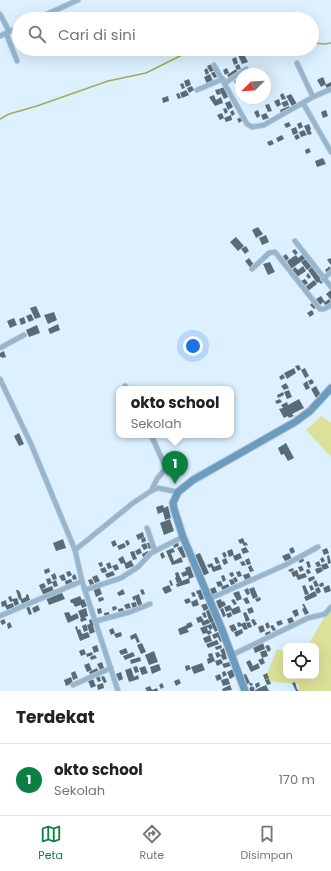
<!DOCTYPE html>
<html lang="id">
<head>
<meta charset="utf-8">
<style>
  body { margin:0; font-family:Poppins,sans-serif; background:#f6f6f6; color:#202124 }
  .controls { position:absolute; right:12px; bottom:12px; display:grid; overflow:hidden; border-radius:8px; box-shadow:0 4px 16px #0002 }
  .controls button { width:36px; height:36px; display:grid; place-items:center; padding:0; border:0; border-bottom:1px solid #e0e0e0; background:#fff; color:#202124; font:20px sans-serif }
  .compass { position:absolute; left:235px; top:68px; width:36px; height:36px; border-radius:50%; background:#fff; box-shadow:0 4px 16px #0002; rotate:246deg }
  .you { position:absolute; left:193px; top:346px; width:14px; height:14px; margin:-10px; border:3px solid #fff; border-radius:50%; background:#1a73e8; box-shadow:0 0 0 6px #1a73e833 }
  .badge { display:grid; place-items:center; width:26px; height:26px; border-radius:50%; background:#0b8043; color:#fff; font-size:13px; font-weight:700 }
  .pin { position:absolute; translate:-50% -33px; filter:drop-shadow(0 1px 2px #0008) }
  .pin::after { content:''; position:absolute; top:21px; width:14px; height:12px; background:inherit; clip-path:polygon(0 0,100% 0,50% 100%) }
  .popup { position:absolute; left:116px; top:386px; width:118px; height:52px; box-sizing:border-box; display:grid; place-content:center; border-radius:8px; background:#fff; filter:drop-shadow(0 1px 3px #0005); font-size:13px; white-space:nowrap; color:#757577 }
  .popup b { font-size:15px; color:#202124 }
  .popup::after { content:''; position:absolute; left:50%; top:100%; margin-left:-8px; border:8px solid transparent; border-top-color:#fff }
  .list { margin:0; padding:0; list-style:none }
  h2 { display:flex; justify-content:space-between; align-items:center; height:52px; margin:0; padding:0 16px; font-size:17px }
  h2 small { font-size:13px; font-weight:400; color:#757577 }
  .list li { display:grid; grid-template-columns:26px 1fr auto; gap:12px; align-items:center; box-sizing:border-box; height:72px; padding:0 16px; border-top:1px solid #e0e0e0 }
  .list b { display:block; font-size:15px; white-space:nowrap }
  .list p { margin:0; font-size:13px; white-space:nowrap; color:#757577 }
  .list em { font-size:13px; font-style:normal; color:#757577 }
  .icon { flex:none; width:22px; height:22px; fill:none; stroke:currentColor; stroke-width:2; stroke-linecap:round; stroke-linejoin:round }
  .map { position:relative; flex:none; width:331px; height:691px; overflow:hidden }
  .search { position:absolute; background:#fff; box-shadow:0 4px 16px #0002; left:12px; right:12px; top:12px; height:44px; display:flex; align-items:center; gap:10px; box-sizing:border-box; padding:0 14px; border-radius:22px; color:#757577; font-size:15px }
  .sheet { height:124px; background:#fff }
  nav { display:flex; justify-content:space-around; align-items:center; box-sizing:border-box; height:56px; border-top:1px solid #e0e0e0; background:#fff; font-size:11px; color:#757577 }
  nav a { display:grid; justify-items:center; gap:2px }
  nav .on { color:#0b8043 }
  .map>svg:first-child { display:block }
</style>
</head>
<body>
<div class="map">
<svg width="331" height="691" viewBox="0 0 331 691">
  <rect width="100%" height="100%" fill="#dcf0ff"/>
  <g fill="#dbe198">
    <path d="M 321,416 L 331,423 L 331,457 L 306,430 Z"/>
    <path d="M 331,611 L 331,691 L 299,691 L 298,684 L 264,681 L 277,649 L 286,651 L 286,676 L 316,676 L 316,646 L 308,646 L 327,612 Z"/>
  </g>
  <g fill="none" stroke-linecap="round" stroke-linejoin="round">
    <g stroke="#a4aa57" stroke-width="1.5">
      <path d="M 312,43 L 325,44 L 331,43"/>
      <path d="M 0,119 L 9,114 L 37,106 L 108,81 L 146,73 L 194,49"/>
    </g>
  </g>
  <g fill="#5a6b78">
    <path d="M 243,52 L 248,62 L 242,64 L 238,55 Z"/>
    <path d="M 236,57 L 238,63 L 234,65 L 232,59 Z"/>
    <path d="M 212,64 L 215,70 L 210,72 L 207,66 Z"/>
    <path d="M 239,64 L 241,69 L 237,70 L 235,66 Z"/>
    <path d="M 207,68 L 209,73 L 206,75 L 204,70 Z"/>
    <path d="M 227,68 L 229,73 L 225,75 L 223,70 Z"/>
    <path d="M 236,69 L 238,73 L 230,79 L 227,75 Z"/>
    <path d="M 215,71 L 217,77 L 214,78 L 211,73 Z"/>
    <path d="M 210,74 L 213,81 L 207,84 L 204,77 Z"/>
    <path d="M 323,77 L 326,84 L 321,87 L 317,80 Z"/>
    <path d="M 189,79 L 191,85 L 186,87 L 184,81 Z"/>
    <path d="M 239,79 L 241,86 L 237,88 L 234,81 Z"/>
    <path d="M 331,82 L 331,87 L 327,89 L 325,85 Z"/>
    <path d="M 183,83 L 185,88 L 182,89 L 180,84 Z"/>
    <path d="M 192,86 L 194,90 L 189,93 L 187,88 Z"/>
    <path d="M 224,87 L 228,97 L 224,99 L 219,89 Z"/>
    <path d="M 219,89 L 221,94 L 217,95 L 215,90 Z"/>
    <path d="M 186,90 L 189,95 L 182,98 L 180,93 Z"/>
    <path d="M 179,93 L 181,98 L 178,99 L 176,94 Z"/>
    <path d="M 283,93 L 286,99 L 282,100 L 280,95 Z"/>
    <path d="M 291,94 L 297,104 L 292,106 L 286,96 Z"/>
    <path d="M 214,95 L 216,100 L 221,97 L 223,103 L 215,106 L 209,97 Z"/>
    <path d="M 168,96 L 169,101 L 163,103 L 162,98 Z"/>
    <path d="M 279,99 L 281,105 L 277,107 L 274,101 Z"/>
    <path d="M 287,100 L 289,105 L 284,107 L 281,103 Z"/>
    <path d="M 230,101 L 233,107 L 228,110 L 225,103 Z"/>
    <path d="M 269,104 L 272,111 L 268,112 L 265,105 Z"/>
    <path d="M 289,106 L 290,109 L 281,113 L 280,110 Z"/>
    <path d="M 226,108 L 228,112 L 225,114 L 223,109 Z"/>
    <path d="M 233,110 L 235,114 L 232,116 L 230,112 Z"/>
    <path d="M 258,110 L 260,116 L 257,118 L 254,112 Z"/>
    <path d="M 326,110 L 328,116 L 323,118 L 321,112 Z"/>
    <path d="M 222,113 L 224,118 L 220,120 L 217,115 Z"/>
    <path d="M 266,113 L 269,118 L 263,120 L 261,115 Z"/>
    <path d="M 231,115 L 232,120 L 226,122 L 224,118 Z"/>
    <path d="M 241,117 L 242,121 L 239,123 L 237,119 Z"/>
    <path d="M 289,122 L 291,126 L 286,128 L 284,124 Z"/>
    <path d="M 301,122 L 303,127 L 299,129 L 297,124 Z"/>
    <path d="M 309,124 L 311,129 L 310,130 L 312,134 L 308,135 L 304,126 Z"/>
    <path d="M 296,127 L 298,133 L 293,135 L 291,129 Z"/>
    <path d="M 304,130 L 307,135 L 301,137 L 299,132 Z"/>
    <path d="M 298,134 L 300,138 L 296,140 L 294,136 Z"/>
    <path d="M 282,135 L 284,139 L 278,142 L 276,138 Z"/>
    <path d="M 272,140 L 274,144 L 269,146 L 267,142 Z"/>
    <path d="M 309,148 L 311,152 L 306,154 L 305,150 Z"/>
    <path d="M 323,158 L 326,164 L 317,167 L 315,161 Z"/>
    <path d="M 258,227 L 263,234 L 256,238 L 252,230 Z"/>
    <path d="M 266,235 L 269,242 L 262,245 L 259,238 Z"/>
    <path d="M 236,237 L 244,246 L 238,251 L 230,242 Z"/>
    <path d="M 246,246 L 249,251 L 245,254 L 241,249 Z"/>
    <path d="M 295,249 L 298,253 L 295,255 L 292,251 Z"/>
    <path d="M 286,254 L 289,258 L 286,261 L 283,256 Z"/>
    <path d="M 303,254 L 306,258 L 291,269 L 287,261 L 296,255 L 298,258 Z"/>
    <path d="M 249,258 L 255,266 L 251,269 L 245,261 Z"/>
    <path d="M 330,258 L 331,259 L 331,265 L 327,260 Z"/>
    <path d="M 306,259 L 312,266 L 307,270 L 301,262 Z"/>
    <path d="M 270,262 L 275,272 L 268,275 L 263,264 Z"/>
    <path d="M 303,266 L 306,271 L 297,277 L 292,270 L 295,267 L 298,270 Z"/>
    <path d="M 330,266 L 331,271 L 327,273 L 325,270 Z"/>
    <path d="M 312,267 L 323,282 L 321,284 L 319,282 L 317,283 L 308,270 Z"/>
    <path d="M 308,273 L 311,277 L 309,279 L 306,276 Z"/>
    <path d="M 305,279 L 308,283 L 304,286 L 301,281 Z"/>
    <path d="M 314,280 L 317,284 L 308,291 L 305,287 Z"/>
    <path d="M 331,290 L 331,300 L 326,294 Z"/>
    <path d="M 321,296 L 325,302 L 329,299 L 331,302 L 326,306 L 323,302 L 320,305 L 316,299 Z"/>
    <path d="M 313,302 L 317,307 L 314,309 L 310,305 Z"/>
    <path d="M 36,306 L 41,317 L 35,319 L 30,308 Z"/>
    <path d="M 312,310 L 314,314 L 310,317 L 307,313 Z"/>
    <path d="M 54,312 L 57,320 L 48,324 L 44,315 Z"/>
    <path d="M 31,314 L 34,320 L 29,322 L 26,316 Z"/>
    <path d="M 24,317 L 26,323 L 21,325 L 19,319 Z"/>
    <path d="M 14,318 L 17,325 L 10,328 L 7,321 Z"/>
    <path d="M 58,324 L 60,330 L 50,334 L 48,329 Z"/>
    <path d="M 37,325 L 40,333 L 29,337 L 26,330 Z"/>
    <path d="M 4,351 L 6,357 L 2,358 L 2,357 L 0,357 L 0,353 Z"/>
    <path d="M 299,365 L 301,369 L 298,371 L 295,366 Z"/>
    <path d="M 294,368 L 296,373 L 287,379 L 284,373 Z"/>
    <path d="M 305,368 L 309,376 L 305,378 L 301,370 Z"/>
    <path d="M 283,374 L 285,378 L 281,380 L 279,377 Z"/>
    <path d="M 312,379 L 314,383 L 310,385 L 308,381 Z"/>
    <path d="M 307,381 L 310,388 L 306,390 L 303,384 Z"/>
    <path d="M 286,383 L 289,388 L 284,390 L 281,386 Z"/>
    <path d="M 316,386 L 321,395 L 316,398 L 311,389 Z"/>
    <path d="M 289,390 L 292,397 L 287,399 L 284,392 Z"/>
    <path d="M 283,392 L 284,395 L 278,398 L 277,395 Z"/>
    <path d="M 280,399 L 282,402 L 277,404 L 275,401 Z"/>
    <path d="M 299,399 L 304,408 L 292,414 L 294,416 L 289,418 L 288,416 L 284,418 L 279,409 L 283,408 L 281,405 L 287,402 L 288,405 Z"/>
    <path d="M 19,433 L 24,444 L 19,446 L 14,436 Z"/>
    <path d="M 286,443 L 294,458 L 288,461 L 284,454 L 281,455 L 278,448 Z"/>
    <path d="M 163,505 L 164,508 L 168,506 L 171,518 L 165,520 L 163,512 L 158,514 L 156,507 Z"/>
    <path d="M 170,519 L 174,531 L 164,535 L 160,523 Z"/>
    <path d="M 143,532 L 144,537 L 138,540 L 136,535 Z"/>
    <path d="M 145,537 L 146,541 L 142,543 L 141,539 Z"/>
    <path d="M 243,538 L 245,543 L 246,542 L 248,545 L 244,546 L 242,543 L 240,544 L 238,540 Z"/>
    <path d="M 63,539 L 66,548 L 56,551 L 53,543 Z"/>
    <path d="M 115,540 L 117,545 L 113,547 L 111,542 Z"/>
    <path d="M 128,540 L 130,544 L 127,546 L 125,541 Z"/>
    <path d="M 151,542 L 154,547 L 149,549 L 147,543 Z"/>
    <path d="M 178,542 L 179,546 L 174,548 L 173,544 Z"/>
    <path d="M 124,543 L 126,547 L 119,550 L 117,546 Z"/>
    <path d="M 146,543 L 148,548 L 144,550 L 141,545 Z"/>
    <path d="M 182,546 L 186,557 L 183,558 L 177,548 Z"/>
    <path d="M 246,547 L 249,552 L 243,554 L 241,549 Z"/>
    <path d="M 293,547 L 295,552 L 291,554 L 289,549 Z"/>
    <path d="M 140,548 L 142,553 L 137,555 L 135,551 Z"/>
    <path d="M 173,548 L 175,552 L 171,553 L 174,561 L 181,557 L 183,562 L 172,565 L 166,551 Z"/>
    <path d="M 327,548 L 329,553 L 324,555 L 322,550 Z"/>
    <path d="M 232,549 L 234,555 L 229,557 L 227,551 Z"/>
    <path d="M 134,551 L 137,559 L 133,560 L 130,552 Z"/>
    <path d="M 148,551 L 150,554 L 143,557 L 142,554 Z"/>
    <path d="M 163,552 L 165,557 L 162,559 L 160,554 Z"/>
    <path d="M 225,552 L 227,556 L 224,558 L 222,553 Z"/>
    <path d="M 200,553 L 209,573 L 203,576 L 195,555 Z"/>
    <path d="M 240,553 L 242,558 L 235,561 L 233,556 Z"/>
    <path d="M 289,553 L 292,559 L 285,561 L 282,556 Z"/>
    <path d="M 329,555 L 331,563 L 328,564 L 327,556 Z"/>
    <path d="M 123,556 L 126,563 L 131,560 L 134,566 L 126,569 L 124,563 L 121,564 L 118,559 Z"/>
    <path d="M 217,557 L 220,563 L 216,564 L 214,558 Z"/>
    <path d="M 323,557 L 325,561 L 322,563 L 320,559 Z"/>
    <path d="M 226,558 L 228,563 L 224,565 L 222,560 Z"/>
    <path d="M 249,558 L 251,564 L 247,565 L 245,560 Z"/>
    <path d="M 303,558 L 304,561 L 300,563 L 298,560 Z"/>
    <path d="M 244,561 L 246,565 L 242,566 L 240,562 Z"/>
    <path d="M 309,561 L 311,567 L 308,568 L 306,562 Z"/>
    <path d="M 319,561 L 321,566 L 317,567 L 315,563 Z"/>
    <path d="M 102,562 L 103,566 L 100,567 L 98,563 Z"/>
    <path d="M 110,562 L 112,568 L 108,569 L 106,564 Z"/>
    <path d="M 212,563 L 214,567 L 220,564 L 222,569 L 213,572 L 211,567 L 209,568 L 207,565 Z"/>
    <path d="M 327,563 L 329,568 L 323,570 L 321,565 Z"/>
    <path d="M 117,564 L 119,569 L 115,571 L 112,566 Z"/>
    <path d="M 251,565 L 254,571 L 250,572 L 248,567 Z"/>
    <path d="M 190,566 L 194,577 L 189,579 L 188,575 L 183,577 L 181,573 L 186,571 L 185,568 Z"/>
    <path d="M 302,566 L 304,570 L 300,572 L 298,567 Z"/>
    <path d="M 105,567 L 107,572 L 102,573 L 100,569 Z"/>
    <path d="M 321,567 L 323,571 L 317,574 L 315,569 Z"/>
    <path d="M 49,568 L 50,572 L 45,574 L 44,570 Z"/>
    <path d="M 293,568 L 294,570 L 290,572 L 288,570 Z"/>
    <path d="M 309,569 L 311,573 L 307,574 L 306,570 Z"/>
    <path d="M 297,570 L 299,575 L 305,573 L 307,577 L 298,580 L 296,576 L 293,577 L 291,572 Z"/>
    <path d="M 70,571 L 72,575 L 68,577 L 66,572 Z"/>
    <path d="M 113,571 L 115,575 L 107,578 L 105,574 Z"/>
    <path d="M 240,571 L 242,576 L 238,577 L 236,572 Z"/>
    <path d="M 178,572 L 182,581 L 189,578 L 190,583 L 177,587 L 176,584 L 181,582 L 177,583 L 175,578 L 176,577 L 175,573 Z"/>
    <path d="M 233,572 L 234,576 L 231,577 L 229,573 Z"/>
    <path d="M 55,573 L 57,579 L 53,580 L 51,575 Z"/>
    <path d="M 249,573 L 251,578 L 245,580 L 243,575 Z"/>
    <path d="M 64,574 L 66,580 L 62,581 L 59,576 Z"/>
    <path d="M 75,574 L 77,579 L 73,580 L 72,576 Z"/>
    <path d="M 97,575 L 100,581 L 95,583 L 92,577 Z"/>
    <path d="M 224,575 L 226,580 L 223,582 L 221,576 Z"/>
    <path d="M 314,576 L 315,579 L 309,582 L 308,578 Z"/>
    <path d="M 236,577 L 238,581 L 235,583 L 233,578 Z"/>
    <path d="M 50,578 L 52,583 L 48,585 L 46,579 Z"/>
    <path d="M 71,579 L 73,583 L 66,586 L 65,581 Z"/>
    <path d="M 92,579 L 94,584 L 90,585 L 88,580 Z"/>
    <path d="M 233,579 L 235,584 L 231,585 L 229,580 Z"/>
    <path d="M 56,580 L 58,586 L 54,587 L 52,582 Z"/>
    <path d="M 171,580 L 173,585 L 171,586 L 169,581 Z"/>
    <path d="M 316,580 L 319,586 L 315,587 L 313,582 Z"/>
    <path d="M 221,581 L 223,586 L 218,587 L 216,582 Z"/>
    <path d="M 323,582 L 324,586 L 320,587 L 319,584 Z"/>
    <path d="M 44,583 L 46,587 L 41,590 L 39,585 Z"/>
    <path d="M 228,584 L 230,588 L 223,591 L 221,587 Z"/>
    <path d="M 169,585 L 172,591 L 165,594 L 162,588 Z"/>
    <path d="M 305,585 L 309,594 L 305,595 L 302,586 Z"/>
    <path d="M 312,585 L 314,589 L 311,591 L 309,586 Z"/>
    <path d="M 329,585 L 331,591 L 325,593 L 323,588 Z"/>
    <path d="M 52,586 L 54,592 L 44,596 L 41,590 Z"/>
    <path d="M 99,586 L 102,594 L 96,597 L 93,588 Z"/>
    <path d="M 215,587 L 218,595 L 213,597 L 210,589 Z"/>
    <path d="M 254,587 L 258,597 L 253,599 L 249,589 Z"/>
    <path d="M 319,587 L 321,592 L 317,594 L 315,589 Z"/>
    <path d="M 248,588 L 250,594 L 247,595 L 244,590 Z"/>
    <path d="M 123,589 L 125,594 L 119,596 L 117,593 Z"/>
    <path d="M 143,589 L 145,594 L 142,595 L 140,590 Z"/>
    <path d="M 202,589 L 204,599 L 200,600 L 198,595 L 199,594 L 197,594 L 196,591 Z"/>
    <path d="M 16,590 L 18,590 L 20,592 L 22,599 L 26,597 L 26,595 L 28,594 L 30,600 L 22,604 L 20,599 L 19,600 Z"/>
    <path d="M 61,591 L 65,599 L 49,605 L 46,598 Z"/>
    <path d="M 239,591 L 242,599 L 237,601 L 233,593 Z"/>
    <path d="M 315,591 L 317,596 L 306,601 L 304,597 Z"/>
    <path d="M 194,592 L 196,596 L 193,597 L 191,593 Z"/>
    <path d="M 139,594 L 143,607 L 139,608 L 135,598 L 135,600 L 134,601 L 132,597 Z"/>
    <path d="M 11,596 L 12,599 L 17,598 L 19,604 L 15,606 L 13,601 L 10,602 L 8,597 Z"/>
    <path d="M 80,596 L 82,600 L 84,599 L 87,606 L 82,608 L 81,605 L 75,607 L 73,603 L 71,603 L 70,600 Z"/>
    <path d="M 103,597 L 104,600 L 99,602 L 98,598 Z"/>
    <path d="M 247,597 L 250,603 L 246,604 L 243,599 Z"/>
    <path d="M 260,597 L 261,600 L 257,602 L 255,599 Z"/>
    <path d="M 189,598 L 191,602 L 186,604 L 184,600 Z"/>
    <path d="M 197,599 L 199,605 L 193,607 L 191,602 Z"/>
    <path d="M 221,599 L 222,602 L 224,601 L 226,605 L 219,609 L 216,601 Z"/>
    <path d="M 234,599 L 237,604 L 234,605 L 231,600 Z"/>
    <path d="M 6,600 L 7,605 L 13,603 L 14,607 L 7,610 L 5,606 L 2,607 L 1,602 Z"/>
    <path d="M 136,602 L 137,607 L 133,609 L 131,603 Z"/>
    <path d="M 129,603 L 131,608 L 126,609 L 124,605 Z"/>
    <path d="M 208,603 L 210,608 L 204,611 L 201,605 Z"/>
    <path d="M 302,604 L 304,604 L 309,613 L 305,615 L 302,609 L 304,608 Z"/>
    <path d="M 38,605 L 40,610 L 34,613 L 32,608 Z"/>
    <path d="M 230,605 L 232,609 L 239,606 L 241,612 L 233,615 L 231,610 L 226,612 L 224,607 Z"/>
    <path d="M 29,606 L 32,614 L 29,615 L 26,607 Z"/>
    <path d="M 116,606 L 117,609 L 113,611 L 112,607 Z"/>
    <path d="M 252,607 L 254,612 L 249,614 L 247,609 Z"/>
    <path d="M 86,608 L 88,616 L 85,617 L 87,620 L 81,622 L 80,619 L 81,619 L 78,611 Z"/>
    <path d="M 101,608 L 102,613 L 98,614 L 97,609 Z"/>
    <path d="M 123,608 L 124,612 L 119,614 L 118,609 Z"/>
    <path d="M 223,608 L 226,616 L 223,617 L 220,609 Z"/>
    <path d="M 210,609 L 215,621 L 210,623 L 206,611 Z"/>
    <path d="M 297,609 L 299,615 L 295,617 L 292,611 Z"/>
    <path d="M 69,612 L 71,616 L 77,613 L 79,618 L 68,623 L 64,613 Z"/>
    <path d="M 109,612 L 110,617 L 105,618 L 104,613 Z"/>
    <path d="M 205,612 L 207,617 L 204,618 L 202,613 Z"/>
    <path d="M 231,612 L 232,616 L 228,618 L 226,614 Z"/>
    <path d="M 246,612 L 250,620 L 246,622 L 243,613 Z"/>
    <path d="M 201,616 L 204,621 L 208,619 L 210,623 L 203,626 L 201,622 L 198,623 L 196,618 Z"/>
    <path d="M 292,617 L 294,622 L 289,624 L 287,619 Z"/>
    <path d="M 4,619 L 6,623 L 2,625 L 0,621 Z"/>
    <path d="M 93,619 L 95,625 L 93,626 L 95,632 L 90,634 L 87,625 L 90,624 L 89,620 Z"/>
    <path d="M 254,619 L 257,624 L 254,626 L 251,620 Z"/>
    <path d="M 281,620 L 283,624 L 278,626 L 276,622 Z"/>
    <path d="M 216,621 L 219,630 L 215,632 L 211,623 Z"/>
    <path d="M 10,622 L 12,627 L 8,629 L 7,624 Z"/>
    <path d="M 191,622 L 193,626 L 187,629 L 189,632 L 180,635 L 178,629 L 187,625 L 186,624 Z"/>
    <path d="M 240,622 L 241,624 L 245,622 L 248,629 L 244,630 L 242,626 L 238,627 L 237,623 Z"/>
    <path d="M 250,622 L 252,627 L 248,628 L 246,623 Z"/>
    <path d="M 268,622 L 270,627 L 267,629 L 265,624 Z"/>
    <path d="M 86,624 L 88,630 L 84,632 L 82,626 Z"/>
    <path d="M 211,624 L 213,628 L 210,630 L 208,627 L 207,628 L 208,631 L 210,630 L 212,633 L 208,635 L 207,633 L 203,634 L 200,628 Z"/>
    <path d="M 234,624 L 237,630 L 232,632 L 229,626 Z"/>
    <path d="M 263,625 L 265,631 L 260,633 L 258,627 Z"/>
    <path d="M 273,625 L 276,630 L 273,631 L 270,626 Z"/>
    <path d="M 77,626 L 78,630 L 80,629 L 82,634 L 88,632 L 90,637 L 80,641 L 75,627 Z"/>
    <path d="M 113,628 L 115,633 L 111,635 L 109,630 Z"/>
    <path d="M 242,629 L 243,633 L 236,637 L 234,632 Z"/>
    <path d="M 220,631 L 224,640 L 220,642 L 218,637 L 214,639 L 212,635 Z"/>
    <path d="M 270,631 L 271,635 L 266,637 L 265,633 Z"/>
    <path d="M 121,632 L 122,636 L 116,638 L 114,634 Z"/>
    <path d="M 136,633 L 140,642 L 137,643 L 135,638 L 131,640 L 130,636 Z"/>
    <path d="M 210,635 L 212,641 L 205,643 L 203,638 Z"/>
    <path d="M 217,640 L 219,644 L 208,648 L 206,644 Z"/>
    <path d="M 142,643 L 146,652 L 141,654 L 137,645 Z"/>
    <path d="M 263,643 L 265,649 L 255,653 L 253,647 Z"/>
    <path d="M 97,645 L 99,651 L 94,653 L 92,647 Z"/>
    <path d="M 221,645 L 222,648 L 216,650 L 215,647 Z"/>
    <path d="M 269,645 L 271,650 L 268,652 L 265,646 Z"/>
    <path d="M 126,648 L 128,653 L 121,655 L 119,651 Z"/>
    <path d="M 224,648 L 227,659 L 223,660 L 221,656 L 217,658 L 215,653 L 219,652 L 220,655 L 222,654 L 220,650 Z"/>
    <path d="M 84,649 L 86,654 L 92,652 L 93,655 L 87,657 L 86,654 L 81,656 L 79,651 Z"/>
    <path d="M 266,650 L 268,656 L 262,658 L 260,652 Z"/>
    <path d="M 154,651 L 158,662 L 149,665 L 145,655 Z"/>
    <path d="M 133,652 L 135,656 L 125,660 L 123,656 Z"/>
    <path d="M 212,653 L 213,656 L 209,658 L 208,654 Z"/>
    <path d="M 95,655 L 97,658 L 91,660 L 90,657 Z"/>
    <path d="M 213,656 L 215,661 L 208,664 L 207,659 Z"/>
    <path d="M 140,657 L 141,661 L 131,664 L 130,660 Z"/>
    <path d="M 263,658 L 265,663 L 261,665 L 258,660 Z"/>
    <path d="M 221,659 L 223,663 L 217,666 L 215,661 Z"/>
    <path d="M 250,660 L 253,666 L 258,663 L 260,668 L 251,672 L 246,662 Z"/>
    <path d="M 102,662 L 104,668 L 100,670 L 97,664 Z"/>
    <path d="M 229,662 L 231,666 L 224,668 L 222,664 Z"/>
    <path d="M 89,663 L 92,670 L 87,672 L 84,665 Z"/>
    <path d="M 202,663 L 205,670 L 194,674 L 191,667 Z"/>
    <path d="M 159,664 L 161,670 L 152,674 L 150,667 Z"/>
    <path d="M 189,665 L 191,669 L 186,671 L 185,666 Z"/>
    <path d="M 137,666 L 139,672 L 135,673 L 133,667 Z"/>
    <path d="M 145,666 L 148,673 L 142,675 L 139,668 Z"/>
    <path d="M 97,668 L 99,673 L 91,676 L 89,672 Z"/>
    <path d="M 131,668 L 134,677 L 138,675 L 139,679 L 129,682 L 125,670 Z"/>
    <path d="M 233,669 L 235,676 L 230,679 L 227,672 Z"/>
    <path d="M 75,671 L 78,678 L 73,680 L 71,673 Z"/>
    <path d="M 225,671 L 227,675 L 223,677 L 222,672 Z"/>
    <path d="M 121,672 L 123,679 L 119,681 L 116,674 Z"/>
    <path d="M 267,673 L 269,678 L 265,680 L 263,675 Z"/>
    <path d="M 220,674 L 222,679 L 217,681 L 215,676 Z"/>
    <path d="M 246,674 L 250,683 L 252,683 L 253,685 L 250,686 L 249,683 L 246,685 L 242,675 Z"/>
    <path d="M 99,675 L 101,681 L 98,682 L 95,676 Z"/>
    <path d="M 104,676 L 107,682 L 104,683 L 101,677 Z"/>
    <path d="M 71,677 L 73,683 L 66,686 L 64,680 Z"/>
    <path d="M 228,678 L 230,684 L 223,686 L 221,680 Z"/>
    <path d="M 93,679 L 96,686 L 91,688 L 88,681 Z"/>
    <path d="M 179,679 L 181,683 L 176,686 L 174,681 Z"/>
    <path d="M 269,679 L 271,684 L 267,685 L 265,680 Z"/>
    <path d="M 259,682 L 260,686 L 256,688 L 255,684 Z"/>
    <path d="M 295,682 L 297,689 L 299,691 L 296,691 L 292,683 Z"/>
    <path d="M 103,683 L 104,688 L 98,690 L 97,685 Z"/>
    <path d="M 162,683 L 164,687 L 161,689 L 159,685 Z"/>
    <path d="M 230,685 L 232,690 L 223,691 L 222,689 Z"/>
    <path d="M 266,685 L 269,691 L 254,691 L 259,688 Z"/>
    <path d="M 150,686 L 152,690 L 157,688 L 158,691 L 147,691 L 145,688 Z"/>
    <circle cx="252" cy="689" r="2.5"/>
  </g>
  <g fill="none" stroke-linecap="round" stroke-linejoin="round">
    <g stroke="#bbccda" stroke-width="6">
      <g id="street">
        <path d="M 0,14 L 9,31"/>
        <path d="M 36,19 L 78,0"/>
        <path d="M 6,33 L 17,61"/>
        <path d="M 0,36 L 19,27"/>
        <path d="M 297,63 L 313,97"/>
        <path d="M 214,65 L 247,124 L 252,127 L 264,125 L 313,97 L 331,89"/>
        <path d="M 225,83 L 246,69"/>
        <path d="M 197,90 L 223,79"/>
        <path d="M 303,103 L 331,152"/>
        <path d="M 295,241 L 331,287"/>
        <path d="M 252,269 L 269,253 L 275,252 L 320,309 L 324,309 L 331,305"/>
        <path d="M 323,279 L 331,272"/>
        <path d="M 0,348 L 24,335"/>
        <path d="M 0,379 L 31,444 L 75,550"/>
        <path d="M 125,386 L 127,389"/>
        <path d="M 151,435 L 166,468 L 157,479 L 151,491"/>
        <path d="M 147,528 L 155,551"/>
        <path d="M 85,590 L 121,578 L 138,567 L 151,553 L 183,537"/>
        <path d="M 209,599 L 285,565 L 318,547"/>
        <path d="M 0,616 L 82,581"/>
        <path d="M 96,621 L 130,612 L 150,604"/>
        <path d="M 232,655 L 308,618 L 325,614 L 331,607"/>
        <path d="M 73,685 L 111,668"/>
        <path d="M 118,691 L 82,581 L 75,550 L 133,503 L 151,491 L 158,488 L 178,492"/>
      </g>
    </g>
    <g stroke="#bbccda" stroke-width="9">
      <path id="secondary" d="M 245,691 L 221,627 L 183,537 L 174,509 L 173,503 L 178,492 L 193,480 L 295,422 L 310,411 L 331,388"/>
    </g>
    <use href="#street" stroke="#97b6ce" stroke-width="4.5"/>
    <use href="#secondary" stroke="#6c9bbe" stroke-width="7"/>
  </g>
</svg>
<div class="controls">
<button><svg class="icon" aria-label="locate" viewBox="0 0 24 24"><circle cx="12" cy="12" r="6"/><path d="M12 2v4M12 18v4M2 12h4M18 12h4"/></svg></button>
</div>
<svg class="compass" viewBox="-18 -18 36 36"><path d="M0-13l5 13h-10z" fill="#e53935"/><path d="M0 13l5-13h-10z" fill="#757577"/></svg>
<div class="you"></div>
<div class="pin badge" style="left:175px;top:484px">1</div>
<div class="popup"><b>okto school</b>Sekolah</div>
<div class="search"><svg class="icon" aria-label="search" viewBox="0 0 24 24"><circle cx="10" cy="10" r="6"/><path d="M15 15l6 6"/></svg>Cari di sini</div>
</div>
<section class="sheet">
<h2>Terdekat<small></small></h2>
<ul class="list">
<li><span class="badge">1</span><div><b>okto school</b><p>Sekolah</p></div><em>170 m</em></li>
</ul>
</section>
<nav>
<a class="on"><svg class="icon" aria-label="map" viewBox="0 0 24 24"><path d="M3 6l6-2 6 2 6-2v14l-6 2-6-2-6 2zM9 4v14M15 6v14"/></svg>Peta</a>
<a><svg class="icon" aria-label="directions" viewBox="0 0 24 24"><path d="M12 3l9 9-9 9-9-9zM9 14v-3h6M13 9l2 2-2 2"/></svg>Rute</a>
<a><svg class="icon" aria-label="saved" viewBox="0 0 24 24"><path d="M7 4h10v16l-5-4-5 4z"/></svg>Disimpan</a>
</nav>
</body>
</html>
